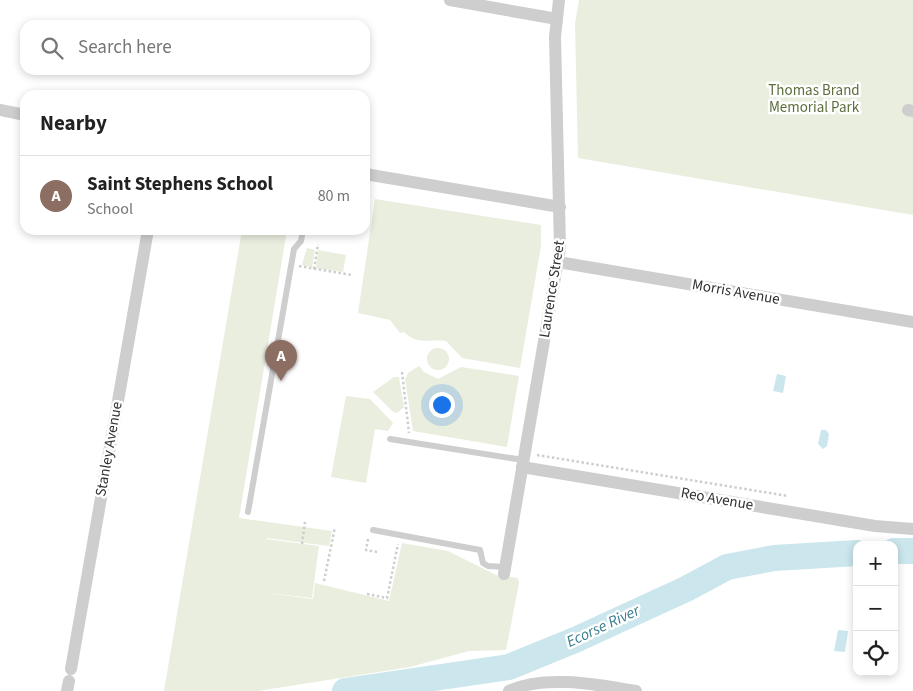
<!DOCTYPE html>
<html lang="en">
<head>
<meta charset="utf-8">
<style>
  body { margin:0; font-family:"Source Sans 3",sans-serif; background:#f6f6f6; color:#222 }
  .controls { position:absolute; right:15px; bottom:15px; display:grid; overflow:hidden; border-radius:10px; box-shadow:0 2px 8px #0003 }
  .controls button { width:45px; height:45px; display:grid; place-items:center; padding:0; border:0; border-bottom:1px solid #e0e0e0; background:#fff; color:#222; font:25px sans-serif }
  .you { position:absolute; left:441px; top:404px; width:18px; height:18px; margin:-12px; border:4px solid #fff; border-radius:50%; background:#1a73e8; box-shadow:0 0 0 8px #1a73e833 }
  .badge { display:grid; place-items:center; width:32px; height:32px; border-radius:50%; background:#e83260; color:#fff; font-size:16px; font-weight:700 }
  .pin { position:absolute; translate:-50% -41px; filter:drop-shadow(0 1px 2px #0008) }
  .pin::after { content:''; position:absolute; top:26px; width:18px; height:15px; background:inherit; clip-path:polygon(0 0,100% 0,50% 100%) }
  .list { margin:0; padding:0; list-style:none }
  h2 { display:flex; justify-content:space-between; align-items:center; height:65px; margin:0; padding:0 20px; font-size:21px }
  h2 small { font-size:16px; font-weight:400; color:#767676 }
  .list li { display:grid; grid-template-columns:32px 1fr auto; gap:15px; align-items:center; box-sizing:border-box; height:80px; padding:0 20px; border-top:1px solid #e0e0e0 }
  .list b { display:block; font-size:19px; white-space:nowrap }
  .list p { margin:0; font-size:16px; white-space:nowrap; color:#767676 }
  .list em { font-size:16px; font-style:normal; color:#767676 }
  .icon { flex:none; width:28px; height:28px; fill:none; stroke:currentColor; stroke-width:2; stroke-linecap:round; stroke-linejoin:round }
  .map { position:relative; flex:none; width:913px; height:691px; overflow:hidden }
  .search { position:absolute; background:#fff; box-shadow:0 2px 8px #0003; left:20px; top:20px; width:350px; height:55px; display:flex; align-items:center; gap:12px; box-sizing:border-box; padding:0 18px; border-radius:15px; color:#767676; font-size:19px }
  .panel { position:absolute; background:#fff; box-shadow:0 2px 8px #0003; left:20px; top:90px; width:350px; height:145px; border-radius:15px }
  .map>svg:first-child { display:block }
</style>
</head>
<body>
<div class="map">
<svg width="913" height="691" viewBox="0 0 913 691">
  <rect width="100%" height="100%" fill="#fff"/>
  <g fill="#e9eedf">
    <path d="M 579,0 L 913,0 L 913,215 L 578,158 L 575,24 Z"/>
    <path d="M 375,199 L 541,225 L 541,246 L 520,368 L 462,358 L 446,341 C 430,339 416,345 404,332 L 400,333 L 390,320 L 358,313 Z"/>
    <path d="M 242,230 L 287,230 L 239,518 L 332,531 L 329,546 L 266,538 L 261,580 L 266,539 L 319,546 L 312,598 L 259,592 L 313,599 L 315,583 L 389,601 L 402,543 L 448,551 L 496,575 L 518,578 L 519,583 L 506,650 L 469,651 L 410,667 L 258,691 L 164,691 Z"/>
    <path d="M 307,248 L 315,250 L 312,267 L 302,265 Z"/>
    <path d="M 318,250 L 346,255 L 343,272 L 316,268 Z"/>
    <circle cx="438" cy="359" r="11"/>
    <path d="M 419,366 L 424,372 L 438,379 L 461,367 L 519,376 L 507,447 L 413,431 L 405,379 L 408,373 Z"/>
    <path d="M 394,377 L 399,377 L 404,407 L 397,413 L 393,412 L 373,392 Z"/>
    <path d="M 346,396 L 370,399 L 393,423 L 388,431 L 375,429 L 366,483 L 331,477 Z"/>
  </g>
  <g fill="#cbe6ed">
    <path d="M 777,374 L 786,376 L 783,393 L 773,391 Z"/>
    <path d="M 821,430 L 826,430 L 829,434 L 827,446 L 823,449 L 818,444 Z"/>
    <path d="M 838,630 L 848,631 L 845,652 L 834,651 Z"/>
  </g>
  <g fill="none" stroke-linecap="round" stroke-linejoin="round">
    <g stroke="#cbe6ed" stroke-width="26">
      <path d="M 894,551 L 913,551"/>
      <path d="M 345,691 L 509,667 L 575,640 L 686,589 L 727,567 L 774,558 L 857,553"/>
    </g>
    <g stroke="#cecece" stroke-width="2.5" stroke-dasharray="2.5 2.5" stroke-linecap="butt">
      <path d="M 299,266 L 352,275"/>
      <path d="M 314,269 L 318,244"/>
      <path d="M 402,372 L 409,433"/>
      <path d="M 537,455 L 788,496"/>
      <path d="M 368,539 L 366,550 L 377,552"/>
      <path d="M 302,544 L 305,522"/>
      <path d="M 324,581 L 335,527"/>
      <path d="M 367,594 L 387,598 L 398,544"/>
    </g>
    <g stroke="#cecece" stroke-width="6">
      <path d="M 365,186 L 367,175"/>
      <path d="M 390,439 L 523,460"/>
      <path d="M 248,512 L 294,249 L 301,241 L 303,230"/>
      <path d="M 373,530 L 480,550 L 483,563 L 488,566 L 504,567"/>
    </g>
    <g stroke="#cecece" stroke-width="12">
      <path d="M 450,0 L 557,19"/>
      <path d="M 0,110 L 25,115"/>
      <path d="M 908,110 L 913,111"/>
      <path d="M 365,174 L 560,207"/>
      <path d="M 558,262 L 913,322"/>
      <path d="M 522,467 L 875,526 L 913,529"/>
      <path d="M 504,574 L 560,248 L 555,37 L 559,0"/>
      <path d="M 71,669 L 148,230"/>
      <path d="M 67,691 L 69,681"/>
      <path d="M 509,691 C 544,674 599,685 636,691"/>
    </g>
  </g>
  <g text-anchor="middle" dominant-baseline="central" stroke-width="5" stroke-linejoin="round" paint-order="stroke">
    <g font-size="15" fill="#5c6e3d" stroke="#fff">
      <text x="814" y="90">Thomas Brand<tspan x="814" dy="17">Memorial Park</tspan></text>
    </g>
    <g font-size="15" fill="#313131" stroke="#fff">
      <text transform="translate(552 289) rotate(-81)">Laurence Street</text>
      <text transform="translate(736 292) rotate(10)">Morris Avenue</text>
      <text transform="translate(109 449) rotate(-80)">Stanley Avenue</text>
      <text transform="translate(717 499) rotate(10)">Reo Avenue</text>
    </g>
    <g font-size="16" font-style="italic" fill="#3a7d8e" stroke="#fff">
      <text transform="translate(603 626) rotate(-25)">Ecorse River</text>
    </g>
  </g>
</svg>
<div class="controls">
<button>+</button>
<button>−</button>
<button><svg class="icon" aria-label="locate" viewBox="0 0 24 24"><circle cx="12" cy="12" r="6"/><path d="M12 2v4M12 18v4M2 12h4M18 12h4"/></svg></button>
</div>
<div class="you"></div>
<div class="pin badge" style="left:281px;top:381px;background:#8d6e63">A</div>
<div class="search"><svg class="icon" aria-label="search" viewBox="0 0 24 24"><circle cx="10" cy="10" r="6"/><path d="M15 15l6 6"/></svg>Search here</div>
<section class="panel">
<h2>Nearby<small></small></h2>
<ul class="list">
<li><span class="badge" style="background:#8d6e63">A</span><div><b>Saint Stephens School</b><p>School</p></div><em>80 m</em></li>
</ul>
</section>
</div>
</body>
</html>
